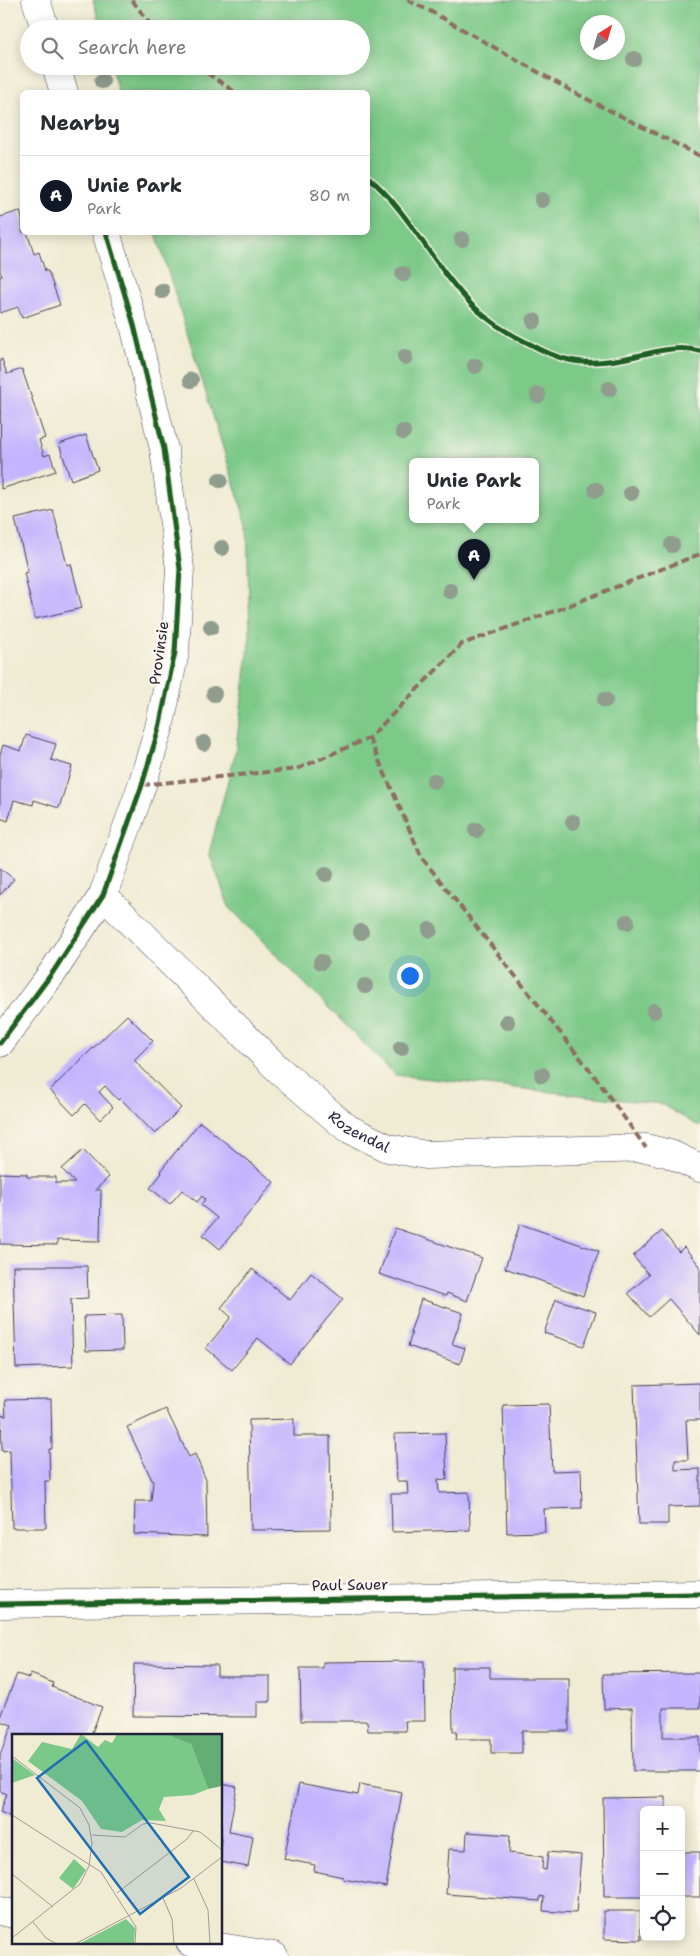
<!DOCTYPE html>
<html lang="en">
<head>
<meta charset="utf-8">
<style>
  body { margin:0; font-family:"Shantell Sans",sans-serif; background:#f7f7f7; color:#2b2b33 }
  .controls { position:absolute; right:15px; bottom:15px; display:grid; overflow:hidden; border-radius:8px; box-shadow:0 2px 12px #0003 }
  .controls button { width:45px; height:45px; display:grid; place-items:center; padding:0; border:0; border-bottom:1px solid #e1e1e2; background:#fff; color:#2b2b33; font:25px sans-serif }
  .compass { position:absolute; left:580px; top:15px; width:45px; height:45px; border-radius:50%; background:#fff; box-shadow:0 2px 12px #0003; rotate:37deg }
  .you { position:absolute; left:409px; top:975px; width:18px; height:18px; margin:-12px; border:4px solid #fff; border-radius:50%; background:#1a73e8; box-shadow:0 0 0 8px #1a73e833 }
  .badge { display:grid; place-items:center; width:32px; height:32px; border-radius:50%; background:#111827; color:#fff; font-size:16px; font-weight:700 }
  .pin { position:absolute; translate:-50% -41px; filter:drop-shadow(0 1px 2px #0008) }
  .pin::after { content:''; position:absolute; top:26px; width:18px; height:15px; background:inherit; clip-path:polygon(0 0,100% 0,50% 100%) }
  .popup { position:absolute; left:409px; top:458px; width:130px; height:65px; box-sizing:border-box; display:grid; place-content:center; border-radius:8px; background:#fff; filter:drop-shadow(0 1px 4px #0005); font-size:16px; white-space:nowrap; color:#7c7c81 }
  .popup b { font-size:19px; color:#2b2b33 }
  .popup::after { content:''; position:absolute; left:50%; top:100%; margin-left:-10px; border:10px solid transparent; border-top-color:#fff }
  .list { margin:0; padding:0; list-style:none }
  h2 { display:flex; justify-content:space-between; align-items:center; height:65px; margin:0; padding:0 20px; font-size:21px }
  h2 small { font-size:16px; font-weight:400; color:#7c7c81 }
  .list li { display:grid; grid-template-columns:32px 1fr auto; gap:15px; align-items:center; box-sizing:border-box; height:80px; padding:0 20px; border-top:1px solid #e1e1e2 }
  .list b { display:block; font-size:19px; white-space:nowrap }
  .list p { margin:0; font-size:16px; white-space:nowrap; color:#7c7c81 }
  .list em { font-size:16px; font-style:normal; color:#7c7c81 }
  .icon { flex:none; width:28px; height:28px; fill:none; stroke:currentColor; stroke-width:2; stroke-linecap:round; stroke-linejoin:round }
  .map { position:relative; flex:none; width:700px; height:1956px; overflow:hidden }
  .search { position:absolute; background:#fff; box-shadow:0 2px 12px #0003; left:20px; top:20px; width:350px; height:55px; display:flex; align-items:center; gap:12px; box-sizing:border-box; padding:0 18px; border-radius:28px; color:#7c7c81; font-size:19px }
  .panel { position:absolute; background:#fff; box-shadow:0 2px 12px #0003; left:20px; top:90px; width:350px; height:145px; border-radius:8px }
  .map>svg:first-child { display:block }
</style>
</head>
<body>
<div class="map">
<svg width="700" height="1956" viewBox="0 0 700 1956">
  <rect width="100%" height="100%" fill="#fbf7ec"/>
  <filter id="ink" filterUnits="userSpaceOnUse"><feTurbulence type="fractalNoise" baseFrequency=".02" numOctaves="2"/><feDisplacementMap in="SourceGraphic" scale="10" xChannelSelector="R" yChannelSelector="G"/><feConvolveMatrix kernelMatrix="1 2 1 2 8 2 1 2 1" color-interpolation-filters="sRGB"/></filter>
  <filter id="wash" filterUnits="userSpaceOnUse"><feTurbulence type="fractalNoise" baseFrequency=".0096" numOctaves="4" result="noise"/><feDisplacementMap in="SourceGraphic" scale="20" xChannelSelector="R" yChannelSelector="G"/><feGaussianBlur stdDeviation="1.12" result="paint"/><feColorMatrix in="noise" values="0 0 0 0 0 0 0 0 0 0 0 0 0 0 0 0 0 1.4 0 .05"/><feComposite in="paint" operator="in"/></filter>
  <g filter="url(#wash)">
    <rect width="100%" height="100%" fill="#f0ebd3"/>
    <path fill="#7bc988" stroke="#4e7662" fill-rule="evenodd" d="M 93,0 L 700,0 L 700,1127 L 661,1104 L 395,1075 L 229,907 L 209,853 L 235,754 L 250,636 L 247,525 L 156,233 L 368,232 L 368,92 L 118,92 L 111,66 L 361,66 L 361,29 L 101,29 ZM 588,22 L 618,22 L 618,52 L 588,52 ZM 413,461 L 535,461 L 535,519 L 413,519 Z"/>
    <g id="blocks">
      <g fill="#c2b4fe">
        <path d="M 20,211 L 22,219 L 22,232 L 27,232 L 34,254 L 39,252 L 45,271 L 48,271 L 60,305 L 22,318 L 18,307 L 0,313 L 0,276 L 2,276 L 0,271 L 0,217 Z"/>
        <path d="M 2,359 L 7,374 L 22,369 L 45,438 L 39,440 L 44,456 L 50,454 L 56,471 L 1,489 L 0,360 Z"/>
        <path d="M 86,435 L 98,470 L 71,480 L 59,444 Z"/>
        <path d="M 53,510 L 67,565 L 71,564 L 82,608 L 35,619 L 24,573 L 28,572 L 15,519 Z"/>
        <path d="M 26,735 L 56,744 L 51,760 L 72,766 L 59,808 L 34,800 L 33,805 L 14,800 L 8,821 L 0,818 L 0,755 L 3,745 L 21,751 Z"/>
        <path d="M 0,868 L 14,879 L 0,895 Z"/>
        <path d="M 127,1015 L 153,1041 L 134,1060 L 181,1108 L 155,1134 L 120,1098 L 118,1100 L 105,1086 L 99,1092 L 113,1107 L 100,1120 L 85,1104 L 74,1115 L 50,1090 Z"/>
        <path d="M 200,1122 L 274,1182 L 220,1249 L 203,1235 L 217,1218 L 201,1205 L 205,1199 L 202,1196 L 197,1202 L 182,1190 L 170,1204 L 150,1188 L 162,1173 L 160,1171 Z"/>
        <path d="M 83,1150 L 109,1177 L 95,1190 L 101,1190 L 100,1241 L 57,1240 L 57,1245 L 0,1244 L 0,1173 L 27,1174 L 27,1177 L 56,1177 L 56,1183 L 75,1183 L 62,1169 Z"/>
        <path d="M 520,1224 L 599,1251 L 583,1296 L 505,1268 Z"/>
        <path d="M 395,1228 L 482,1258 L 467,1301 L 447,1293 L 446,1296 L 379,1274 Z"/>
        <path d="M 662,1231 L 679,1252 L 684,1247 L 700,1266 L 700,1335 L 669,1299 L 649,1317 L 628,1293 L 649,1275 L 633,1256 Z"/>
        <path d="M 13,1266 L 87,1266 L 88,1298 L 71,1299 L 73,1366 L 16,1368 Z"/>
        <path d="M 252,1269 L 290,1300 L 311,1273 L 343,1299 L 290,1364 L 258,1338 L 232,1370 L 206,1348 L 231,1317 L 221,1308 Z"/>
        <path d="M 421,1299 L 463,1313 L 452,1344 L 465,1348 L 460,1364 L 408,1346 L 412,1333 L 410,1333 Z"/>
        <path d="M 556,1299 L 596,1312 L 584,1346 L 544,1333 Z"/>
        <path d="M 122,1315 L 123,1350 L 86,1351 L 84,1316 Z"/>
        <path d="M 700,1383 L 700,1420 L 686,1420 L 688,1460 L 675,1460 L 675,1470 L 700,1469 L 700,1506 L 668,1507 L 668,1524 L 639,1524 L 634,1385 Z"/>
        <path d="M 51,1399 L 52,1449 L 49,1449 L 50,1481 L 45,1481 L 46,1528 L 12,1528 L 10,1450 L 2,1451 L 1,1415 L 6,1416 L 5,1400 Z"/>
        <path d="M 549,1404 L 552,1471 L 581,1470 L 582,1508 L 544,1509 L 545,1532 L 507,1533 L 503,1405 Z"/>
        <path d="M 166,1409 L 189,1457 L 195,1454 L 206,1480 L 207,1537 L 134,1534 L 135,1501 L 151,1501 L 153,1482 L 127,1427 Z"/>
        <path d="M 294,1419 L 294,1436 L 330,1436 L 331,1529 L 251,1530 L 249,1420 Z"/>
        <path d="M 445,1433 L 447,1480 L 438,1479 L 439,1493 L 469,1492 L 470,1530 L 392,1532 L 391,1494 L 408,1494 L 407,1481 L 397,1481 L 395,1434 Z"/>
        <path d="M 424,1661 L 425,1721 L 405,1721 L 406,1731 L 368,1731 L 367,1721 L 301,1721 L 300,1668 L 323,1668 L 323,1662 Z"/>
        <path d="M 134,1664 L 217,1665 L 217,1676 L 270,1676 L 270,1702 L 257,1702 L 257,1717 L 133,1716 Z"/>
        <path d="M 452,1667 L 490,1667 L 490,1678 L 569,1678 L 569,1731 L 522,1731 L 522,1753 L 491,1753 L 491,1739 L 456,1739 L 457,1731 L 453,1731 Z"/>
        <path d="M 700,1673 L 700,1708 L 663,1708 L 663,1737 L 700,1737 L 700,1771 L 633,1771 L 632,1708 L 604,1709 L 603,1674 Z"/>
        <path d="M 17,1674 L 29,1678 L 31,1674 L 53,1683 L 52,1687 L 102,1707 L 91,1735 L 14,1735 L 14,1818 L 0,1812 L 7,1794 L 0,1791 L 0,1755 L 12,1725 L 0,1721 L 0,1717 Z"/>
        <path d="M 221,1784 L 237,1787 L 229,1831 L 253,1836 L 248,1867 L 221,1862 Z"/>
        <path d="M 299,1784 L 358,1795 L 360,1784 L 402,1792 L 386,1887 L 343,1879 L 343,1877 L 314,1871 L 315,1865 L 284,1859 Z"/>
        <path d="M 666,1797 L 666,1810 L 644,1810 L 644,1897 L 604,1897 L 603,1798 Z"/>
        <path d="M 467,1832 L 510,1835 L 509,1853 L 543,1857 L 542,1869 L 546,1870 L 548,1852 L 581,1855 L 576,1913 L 543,1911 L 544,1897 L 540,1896 L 540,1901 L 446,1894 L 449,1849 L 466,1850 Z"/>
        <rect x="681" y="1852" width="19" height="45"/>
        <path d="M 604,1911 L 641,1911 L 641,1940 L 604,1939 Z"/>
      </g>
    </g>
  </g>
  <g filter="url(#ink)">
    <use href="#blocks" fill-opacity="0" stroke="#414052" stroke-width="1"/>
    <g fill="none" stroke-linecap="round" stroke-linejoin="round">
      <g stroke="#414052" stroke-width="29">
        <g id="minor">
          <path d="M 36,0 L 45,29"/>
          <path d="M 56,66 L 64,92"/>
          <path id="s1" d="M 103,895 L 278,1069 L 347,1128 L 388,1148 L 426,1155 L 646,1148 L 670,1154 L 700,1168"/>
          <path d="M 0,1043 L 53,972 L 103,895 L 142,785 L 159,728 L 175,652 L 180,569 L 164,449 L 134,325 L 106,232"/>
          <path d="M 0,1604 L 700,1594"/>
          <path d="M 0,1911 L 14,1914"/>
          <path d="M 190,1942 L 274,1956"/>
        </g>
      </g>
      <use href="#minor" stroke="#fff" stroke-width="28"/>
      <g stroke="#8d6e63" stroke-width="4" stroke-dasharray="8 4" stroke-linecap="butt">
        <path d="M 132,0 L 154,29"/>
        <path d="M 407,0 L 430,11 L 575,93 L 700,156"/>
        <path d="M 197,66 L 235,92"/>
        <path d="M 369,738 L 422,858 L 596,1078 L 646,1148"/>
        <path d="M 142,785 L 297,769 L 369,738 L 462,644 L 560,609 L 700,554"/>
      </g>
      <g stroke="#fbf7ec" stroke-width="8">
        <g id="cycleway">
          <path d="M 368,177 C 406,209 428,255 460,292 C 479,315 504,332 530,344 C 541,350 553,356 565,359 C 586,365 615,361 636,356 C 658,351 678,345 700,351"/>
          <path d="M 0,1043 L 53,972 L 103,895 L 142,785 L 159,728 L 175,652 L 180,569 L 164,449 L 134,325 L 106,232"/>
          <path d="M 0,1604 L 700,1594"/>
        </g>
      </g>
      <use href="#cycleway" stroke="#1b5e20" stroke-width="5"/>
    </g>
    <g fill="#909c8e">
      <circle cx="634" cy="59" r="8"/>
      <circle cx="102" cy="81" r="8"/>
      <circle cx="542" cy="200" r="8"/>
      <circle cx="462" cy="239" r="8"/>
      <circle cx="403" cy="274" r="8"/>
      <circle cx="162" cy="291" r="8"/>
      <circle cx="534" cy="321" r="8"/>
      <circle cx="405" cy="357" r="8"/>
      <circle cx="475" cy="366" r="8"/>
      <circle cx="191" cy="380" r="8"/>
      <circle cx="609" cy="389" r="8"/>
      <circle cx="538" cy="395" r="8"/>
      <circle cx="403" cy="432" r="8"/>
      <circle cx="220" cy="480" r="8"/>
      <circle cx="596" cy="490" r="8"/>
      <circle cx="631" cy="493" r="8"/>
      <circle cx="672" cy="545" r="8"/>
      <circle cx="222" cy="548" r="8"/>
      <circle cx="450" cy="591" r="8"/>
      <circle cx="211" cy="627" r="8"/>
      <circle cx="214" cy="694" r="8"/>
      <circle cx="605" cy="700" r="8"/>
      <circle cx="204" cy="743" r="8"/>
      <circle cx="434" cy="781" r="8"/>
      <circle cx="573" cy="822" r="8"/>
      <circle cx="476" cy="830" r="8"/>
      <circle cx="326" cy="874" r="8"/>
      <circle cx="627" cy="922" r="8"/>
      <circle cx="430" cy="930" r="8"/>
      <circle cx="361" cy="932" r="8"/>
      <circle cx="321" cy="962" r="8"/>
      <circle cx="365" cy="986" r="8"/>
      <circle cx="654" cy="1011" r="8"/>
      <circle cx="507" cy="1022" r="8"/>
      <circle cx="401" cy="1048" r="8"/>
      <circle cx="542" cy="1075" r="8"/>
    </g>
  </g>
  <g text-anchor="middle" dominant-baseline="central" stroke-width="4.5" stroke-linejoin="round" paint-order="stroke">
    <g font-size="15" fill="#22223b" stroke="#fbf7ec">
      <text transform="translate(159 653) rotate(-82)">Provinsie</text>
      <text stroke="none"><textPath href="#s1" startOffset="350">Rozendal</textPath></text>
      <text transform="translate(350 1585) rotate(-1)">Paul Sauer</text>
    </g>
  </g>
  <g transform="translate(12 1734)">
    <rect width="210" height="210" fill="#f0ebd3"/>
    <path d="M 69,0 L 86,13 L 93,6 L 100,9 L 105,0 L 154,0 L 170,5 L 179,10 L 196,55 L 181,61 L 152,63 L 147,75 L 154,87 L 130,86 L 110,98 L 89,95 L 70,67 L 16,27 L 30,8 L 60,15 ZM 0,24 L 23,41 L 0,49 ZM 62,125 L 74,136 L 61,155 L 47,144 ZM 114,185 L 123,194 L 122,210 L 67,210 Z" fill="#7bc988"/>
    <path d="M 154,0 L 210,0 L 210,52 L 196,55 L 179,10 Z" fill="#64ad74"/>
    <path fill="none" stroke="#9e9b96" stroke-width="1" d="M 0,22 L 68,74 L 77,91 L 80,109 L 77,132 L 68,150 L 0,204M 0,81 L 89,138 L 124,193 L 123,210M 80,101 L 113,103 L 131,90 L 139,89 L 188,98 L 210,116M 0,140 L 41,173M 182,145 L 196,176 L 198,210M 105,159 L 175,105 L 182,96M 151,164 L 160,185 L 162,210M 21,188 L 34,204 L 45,210M 63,210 L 169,154 L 210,123"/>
    <path fill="#1f6fb2" fill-opacity="0.15" stroke="#1f6fb2" stroke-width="2.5" d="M 74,7 L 177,143 L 128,180 L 25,44 Z"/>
    <rect width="210" height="210" fill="none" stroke="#22223b" stroke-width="2.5"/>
  </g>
</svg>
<div class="controls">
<button>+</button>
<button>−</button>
<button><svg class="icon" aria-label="locate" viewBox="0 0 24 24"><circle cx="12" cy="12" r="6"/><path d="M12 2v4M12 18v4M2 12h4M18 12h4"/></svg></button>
</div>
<svg class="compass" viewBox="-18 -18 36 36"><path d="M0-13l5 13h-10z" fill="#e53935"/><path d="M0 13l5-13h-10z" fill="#7c7c81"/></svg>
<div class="you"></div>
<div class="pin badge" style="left:474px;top:580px">A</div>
<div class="popup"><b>Unie Park</b>Park</div>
<div class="search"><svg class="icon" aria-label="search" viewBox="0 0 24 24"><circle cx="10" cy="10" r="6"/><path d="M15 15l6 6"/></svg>Search here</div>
<section class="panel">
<h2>Nearby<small></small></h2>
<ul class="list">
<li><span class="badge">A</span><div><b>Unie Park</b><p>Park</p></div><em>80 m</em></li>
</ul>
</section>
</div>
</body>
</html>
